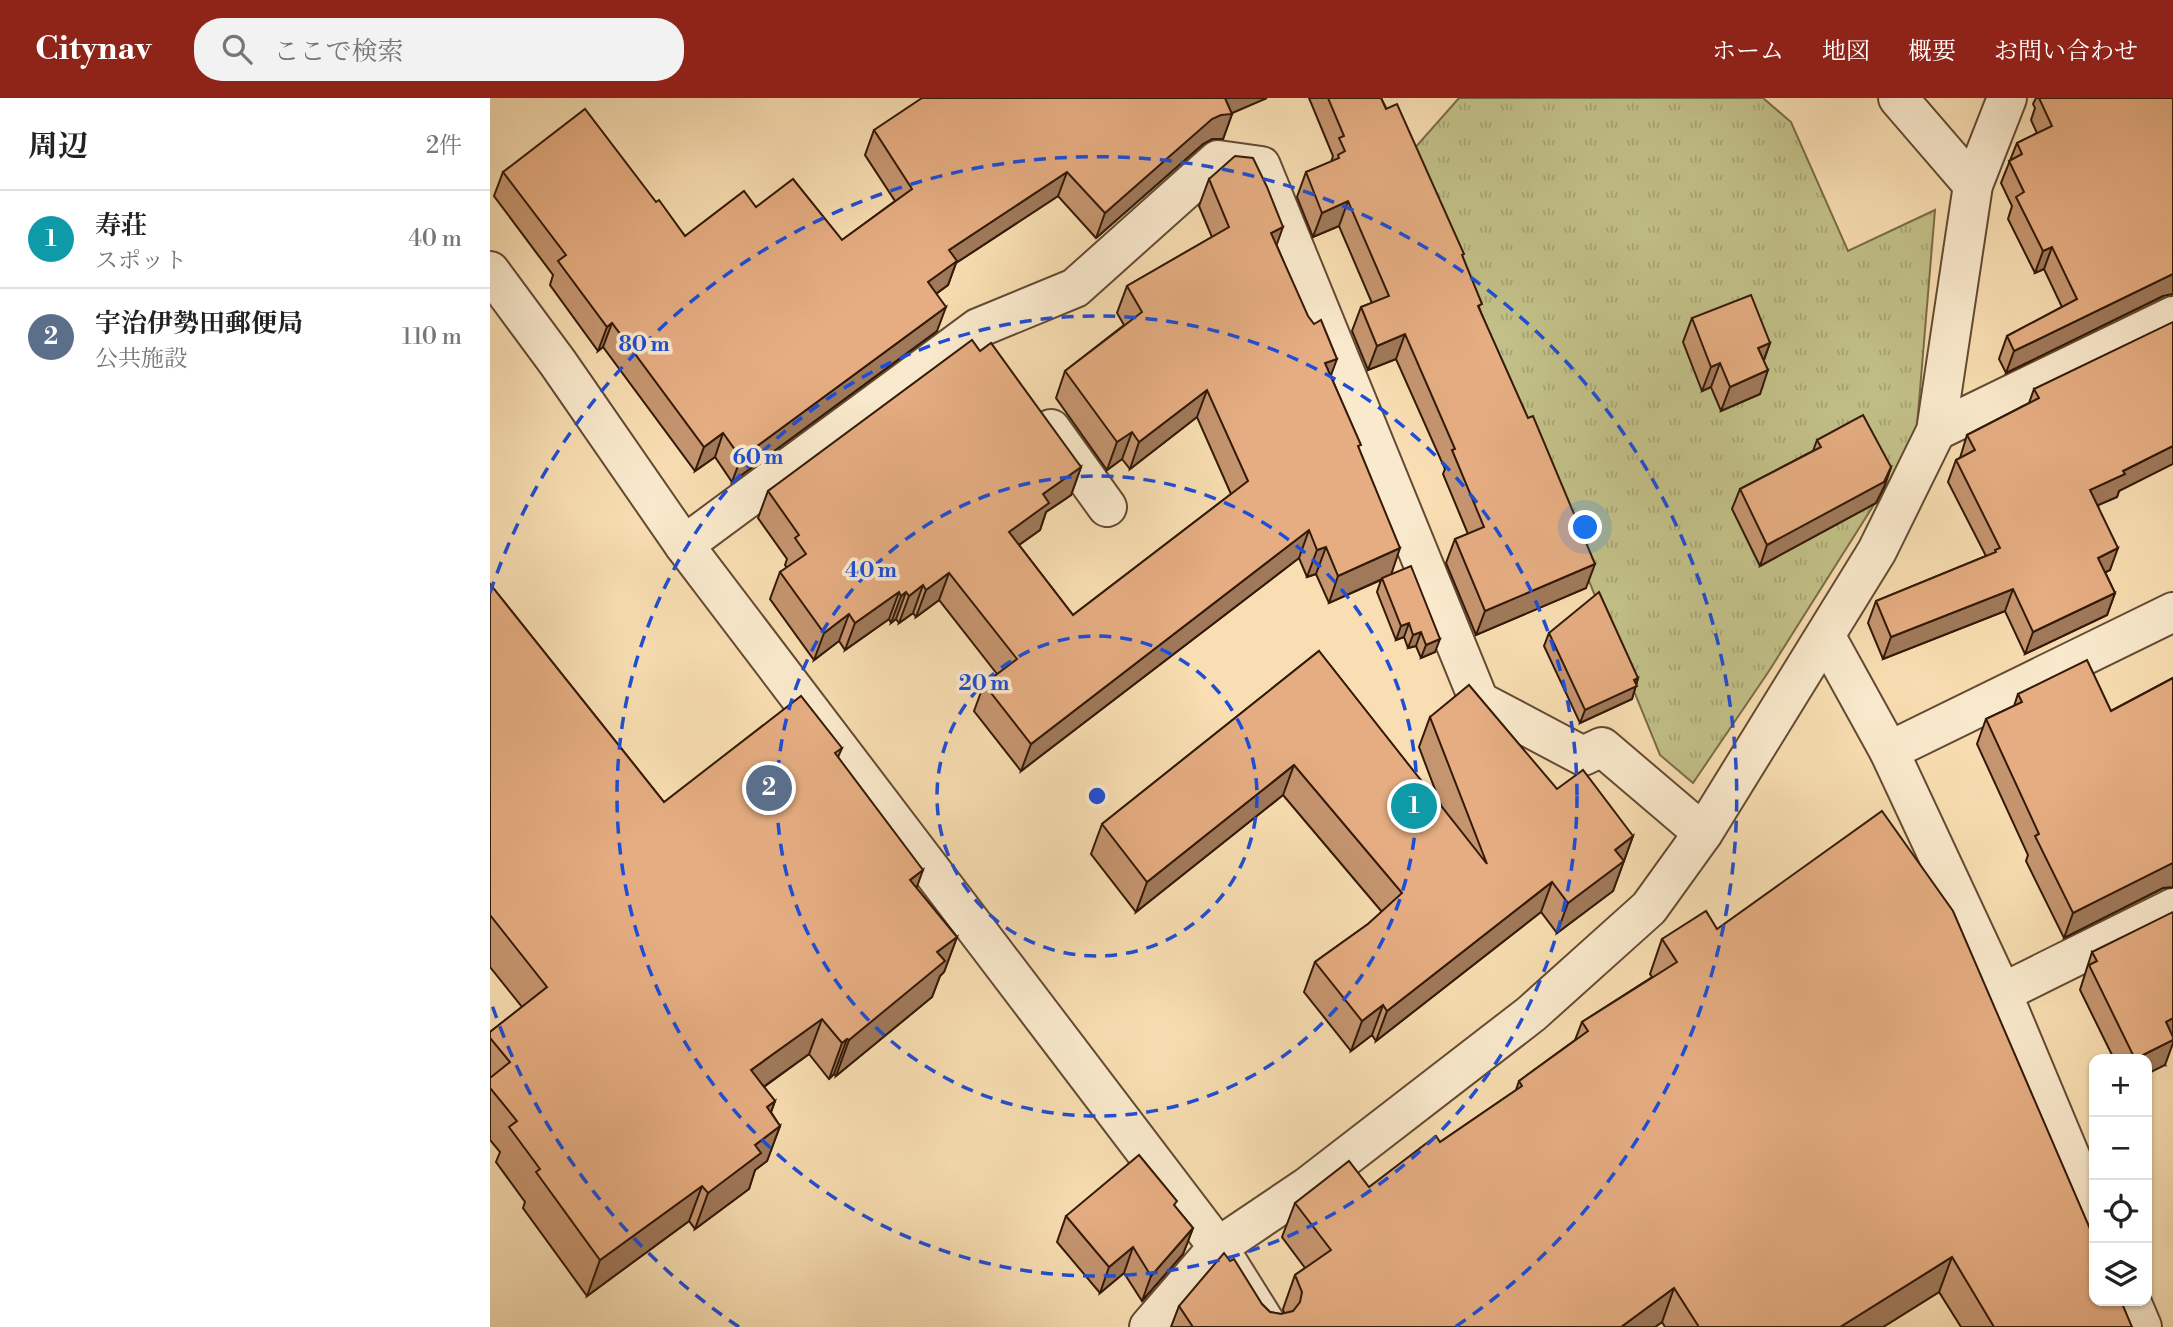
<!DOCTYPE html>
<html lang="ja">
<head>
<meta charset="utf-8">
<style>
  body { margin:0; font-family:"Libre Bodoni","Noto Serif JP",serif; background:#f2f2f2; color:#222 }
  .controls { position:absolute; right:21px; bottom:21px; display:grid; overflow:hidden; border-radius:14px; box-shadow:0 2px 5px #0004 }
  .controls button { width:63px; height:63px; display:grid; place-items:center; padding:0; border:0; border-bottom:2px solid #e0e0e0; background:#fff; color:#222; font:35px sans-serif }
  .you { position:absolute; left:1096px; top:430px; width:24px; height:24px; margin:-18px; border:5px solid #fff; border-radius:50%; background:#1a73e8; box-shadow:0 0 0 10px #1a73e833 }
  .badge { display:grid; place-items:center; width:46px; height:46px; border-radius:50%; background:#8f2418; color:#fff; font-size:23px; font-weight:700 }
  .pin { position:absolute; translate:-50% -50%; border:4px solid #fff; box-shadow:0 2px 7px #0006 }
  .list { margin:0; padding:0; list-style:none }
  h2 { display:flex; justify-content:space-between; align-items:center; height:91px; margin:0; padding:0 28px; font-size:30px }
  h2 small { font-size:23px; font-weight:400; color:#767676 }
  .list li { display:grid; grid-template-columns:46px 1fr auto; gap:21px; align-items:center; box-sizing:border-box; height:98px; padding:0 28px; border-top:2px solid #e0e0e0 }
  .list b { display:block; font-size:26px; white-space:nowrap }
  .list p { margin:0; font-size:23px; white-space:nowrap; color:#767676 }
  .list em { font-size:23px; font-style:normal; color:#767676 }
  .icon { flex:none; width:38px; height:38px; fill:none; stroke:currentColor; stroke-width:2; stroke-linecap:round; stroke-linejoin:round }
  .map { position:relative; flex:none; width:1683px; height:1229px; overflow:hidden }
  header { display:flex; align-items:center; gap:42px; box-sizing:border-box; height:98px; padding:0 35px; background:#8f2418; color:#fff }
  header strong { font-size:33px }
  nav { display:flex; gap:38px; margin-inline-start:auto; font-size:24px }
  .search { width:490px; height:63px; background:#f2f2f2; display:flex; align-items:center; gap:18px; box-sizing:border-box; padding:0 24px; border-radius:28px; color:#767676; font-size:26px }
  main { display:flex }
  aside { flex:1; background:#fff }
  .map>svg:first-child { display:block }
</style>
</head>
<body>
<header>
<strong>Citynav</strong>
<div class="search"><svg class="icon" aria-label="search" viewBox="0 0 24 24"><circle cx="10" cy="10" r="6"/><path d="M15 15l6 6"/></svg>ここで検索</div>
<nav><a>ホーム</a><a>地図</a><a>概要</a><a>お問い合わせ</a></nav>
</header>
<main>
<aside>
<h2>周辺<small>2件</small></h2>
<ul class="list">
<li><span class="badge" style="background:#0f9aa8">1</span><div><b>寿荘</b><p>スポット</p></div><em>40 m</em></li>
<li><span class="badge" style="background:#5c6f8a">2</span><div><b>宇治伊勢田郵便局</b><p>公共施設</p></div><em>110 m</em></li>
</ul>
</aside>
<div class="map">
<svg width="1683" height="1229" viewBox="0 0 1683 1229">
  <defs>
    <pattern id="park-tufts" width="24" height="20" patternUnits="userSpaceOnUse" patternTransform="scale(1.75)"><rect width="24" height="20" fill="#c2c088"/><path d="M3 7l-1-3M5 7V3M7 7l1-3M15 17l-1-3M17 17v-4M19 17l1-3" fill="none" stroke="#a7a474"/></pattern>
  </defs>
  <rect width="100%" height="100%" fill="#f8deb2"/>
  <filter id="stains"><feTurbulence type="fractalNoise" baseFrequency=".00286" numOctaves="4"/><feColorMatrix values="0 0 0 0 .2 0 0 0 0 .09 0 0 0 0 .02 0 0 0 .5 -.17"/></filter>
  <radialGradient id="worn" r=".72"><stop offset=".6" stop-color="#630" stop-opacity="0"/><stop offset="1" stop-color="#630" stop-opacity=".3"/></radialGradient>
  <path fill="url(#park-tufts)" stroke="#7a6c48" stroke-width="2" d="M 969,0 L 1273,0 L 1301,24 L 1358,153 L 1445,112 L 1426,340 L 1279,573 L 1203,685 L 1170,657 L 923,52 Z"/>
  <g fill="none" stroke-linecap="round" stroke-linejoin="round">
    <g stroke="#644a32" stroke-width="42">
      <g id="minor">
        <path d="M 1408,0 L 1483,87"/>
        <path d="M 0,173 L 68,265 L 194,447 L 728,1149 L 778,1229"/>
        <path d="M 561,331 L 617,409"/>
        <path d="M 1446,333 L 1683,218"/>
        <path d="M 194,447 L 488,230 L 585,190 L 728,62 L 771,68 L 989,603 L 1093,658 L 1112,649 L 1213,735"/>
        <path d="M 1336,539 L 1399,653 L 1512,895 L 1604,1115"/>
        <path d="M 1399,653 L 1683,514"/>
        <path d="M 1512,895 L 1683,810"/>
        <path d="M 1641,1203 L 1652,1229"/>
        <path d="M 659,1229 L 728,1149 L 817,1089 L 1041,916 L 1159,810 L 1213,735 L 1387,453 L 1446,333 L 1483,87 L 1517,0"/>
      </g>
    </g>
    <use href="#minor" stroke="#faeacd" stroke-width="38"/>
  </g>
  <g fill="#c5956f" stroke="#331907" stroke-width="2">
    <path d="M 819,0 L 891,0 L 973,160 L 990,212 L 1096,490 L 986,537 L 956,465 L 965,441 L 978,436 L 953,376 L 955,371 L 906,261 L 878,272 L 862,233 L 871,209 L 882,205 L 849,128 L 823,139 L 807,99 L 816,74 L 841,64 L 843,58 Z"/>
    <path d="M 1546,0 L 1683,0 L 1673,198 L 1516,275 L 1509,261 L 1517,238 L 1572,209 L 1554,171 L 1545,175 L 1518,121 L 1522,108 L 1511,85 L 1527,45 L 1547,35 L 1541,22 L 1545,10 L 1543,6 Z"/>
    <path d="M 742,16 L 733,41 L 722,41 L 713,46 L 606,140 L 568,98 L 466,165 L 458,187 L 446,196 L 447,233 L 242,384 L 225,359 L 205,373 L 113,249 L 108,253 L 60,187 L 63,177 L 4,98 L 13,74 L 166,104 L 195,138 L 266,109 L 352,142 L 405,103 L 375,57 L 384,32 Z"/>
    <path d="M 719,81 L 787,148 L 841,278 L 869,352 L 901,476 L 945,554 L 931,560 L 926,548 L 918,550 L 914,539 L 906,542 L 887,494 L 891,482 L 839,505 L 826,476 L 817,479 L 809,460 L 531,673 L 484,613 L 494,586 L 507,576 L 449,502 L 426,519 L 423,515 L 409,525 L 406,521 L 401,525 L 399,521 L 355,552 L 349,543 L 324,562 L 280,501 L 290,474 L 297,470 L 295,467 L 297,461 L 268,420 L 278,393 L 490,253 L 591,369 L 581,397 L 556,414 L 550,432 L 529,447 L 583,517 L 741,396 L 707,319 L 640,371 L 632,361 L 617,372 L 566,300 L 575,273 L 634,227 L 627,215 L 637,188 L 722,139 L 709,108 Z"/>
    <path d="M 1202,220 L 1280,245 L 1274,262 L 1270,296 L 1231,313 L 1221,289 L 1212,293 L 1193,244 Z"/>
    <path d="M 1544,291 L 1629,393 L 1627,399 L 1608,407 L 1620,472 L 1615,474 L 1625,495 L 1617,517 L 1535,556 L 1515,513 L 1393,561 L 1378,525 L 1386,503 L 1496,458 L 1458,384 L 1466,362 L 1470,360 L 1477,337 L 1539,305 Z"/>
    <path d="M 1327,342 L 1401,369 L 1394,389 L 1386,405 L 1270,468 L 1242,411 L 1250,391 L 1323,353 Z"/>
    <path d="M 0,486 L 174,704 L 352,650 L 348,659 L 426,790 L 467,839 L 454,874 L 450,878 L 442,899 L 346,978 L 344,976 L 339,981 L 319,956 L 274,989 L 285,1003 L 281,1014 L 290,1028 L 277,1063 L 265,1072 L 259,1091 L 205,1131 L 199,1123 L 97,1198 L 33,1110 L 35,1104 L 6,1064 L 10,1054 L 0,1042 L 0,934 L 32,909 L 0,869 Z"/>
    <path d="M 1059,535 L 1148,580 L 1142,601 L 1090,625 L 1054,548 Z"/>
    <path d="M 829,553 L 952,710 L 929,649 L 940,619 L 1067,691 L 1143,738 L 1123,793 L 1067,835 L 1051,814 L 886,943 L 882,937 L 861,953 L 814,894 L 825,864 L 878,826 L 892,814 L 793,697 L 646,814 L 601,756 L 612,726 Z"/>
    <path d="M 1683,580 L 1683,789 L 1673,790 L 1574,840 L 1536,763 L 1538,757 L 1487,646 L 1496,621 L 1524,608 L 1528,596 L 1621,613 Z"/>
    <path d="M 1227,831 L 1642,1229 L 1471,1229 L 1449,1194 L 1393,1229 L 1175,1229 L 1172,1224 L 1165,1229 L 681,1229 L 689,1208 L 772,1206 L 780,1214 L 791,1216 L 794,1215 L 793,1211 L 805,1177 L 815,1170 L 792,1139 L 805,1105 L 879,1089 L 950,1044 L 1026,992 L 1029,983 L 1085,942 L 1092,924 L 1162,879 L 1160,876 L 1172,841 Z"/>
    <path d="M 1602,854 L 1675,967 L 1657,961 L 1624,961 L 1590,892 Z"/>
    <path d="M 685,1109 L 703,1130 L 693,1156 L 652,1203 L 634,1175 L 610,1195 L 567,1144 L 576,1118 Z"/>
  </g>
  <g fill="#a0795a" stroke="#331907" stroke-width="2">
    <path d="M 734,0 L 777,0 L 740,16 L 742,16 L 733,41 L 722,41 L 713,46 L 606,140 L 615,115 Z"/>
    <path d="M 577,74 L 568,98 L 466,165 L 458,187 L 429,208 L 438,184 L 459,152 Z"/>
    <path d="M 858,103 L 849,128 L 823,139 L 832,115 Z"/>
    <path d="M 793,129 L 783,157 L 781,135 Z"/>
    <path d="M 1562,149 L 1554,171 L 1545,175 L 1553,153 Z"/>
    <path d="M 1683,176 L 1683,196 L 1673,198 L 1516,275 L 1524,253 Z"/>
    <path d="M 456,209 L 447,233 L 242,384 L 251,360 Z"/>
    <path d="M 122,225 L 113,249 L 108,253 L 117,229 Z"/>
    <path d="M 915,236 L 906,261 L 878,272 L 887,248 Z"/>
    <path d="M 1280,245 L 1271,269 L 1268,250 Z"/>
    <path d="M 847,261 L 837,288 L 835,265 Z"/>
    <path d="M 1230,265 L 1221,289 L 1212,293 L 1221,269 Z"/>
    <path d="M 1278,272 L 1270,296 L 1231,313 L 1240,289 Z"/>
    <path d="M 717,292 L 707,319 L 640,371 L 649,344 Z"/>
    <path d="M 642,334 L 632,361 L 617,372 L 627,344 Z"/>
    <path d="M 233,335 L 225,359 L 205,373 L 214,349 Z"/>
    <path d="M 1683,348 L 1683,366 L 1629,393 L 1627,399 L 1592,414 L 1600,392 L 1633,373 Z"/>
    <path d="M 591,369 L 581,397 L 556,414 L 550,432 L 509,461 L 519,434 L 553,396 Z"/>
    <path d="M 1401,369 L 1394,389 L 1386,405 L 1270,468 L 1277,447 Z"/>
    <path d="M 819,432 L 809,460 L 531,673 L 541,646 Z"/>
    <path d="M 836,449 L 826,476 L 817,479 L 827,452 Z"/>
    <path d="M 910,450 L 901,477 L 839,505 L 848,478 Z"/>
    <path d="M 1628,450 L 1620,472 L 1600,482 L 1608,460 Z"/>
    <path d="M 1105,466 L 1096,490 L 986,537 L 995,513 Z"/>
    <path d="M 459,475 L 449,502 L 426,519 L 436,492 Z"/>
    <path d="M 433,487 L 423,515 L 409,525 L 419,498 Z"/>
    <path d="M 1523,491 L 1515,513 L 1393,561 L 1401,539 Z"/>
    <path d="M 409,494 L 399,521 L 355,552 L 365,525 Z"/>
    <path d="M 416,494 L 406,521 L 401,525 L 411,498 Z"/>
    <path d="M 1625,495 L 1617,517 L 1535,556 L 1543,534 Z"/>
    <path d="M 359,516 L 349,543 L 324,562 L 334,535 Z"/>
    <path d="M 919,525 L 914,539 L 906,542 L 911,528 Z"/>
    <path d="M 931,534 L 926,548 L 918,550 L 923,537 Z"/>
    <path d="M 950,541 L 945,554 L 931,560 L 936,547 Z"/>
    <path d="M 1148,580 L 1142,601 L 1090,625 L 1095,612 Z"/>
    <path d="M 804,667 L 793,697 L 646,814 L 657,784 Z"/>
    <path d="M 1143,738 L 1123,793 L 1067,835 L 1078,805 L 1125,752 Z"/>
    <path d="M 1683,762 L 1683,789 L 1673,790 L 1574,840 L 1583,815 Z"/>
    <path d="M 433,772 L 420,808 L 420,782 Z"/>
    <path d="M 1062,784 L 1051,814 L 886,943 L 897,913 Z"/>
    <path d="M 467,839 L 454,874 L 450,878 L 442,899 L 346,978 L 359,942 L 447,854 Z"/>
    <path d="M 893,907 L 882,937 L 861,953 L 872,923 Z"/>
    <path d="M 1683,920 L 1683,941 L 1676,924 Z"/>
    <path d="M 332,921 L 319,956 L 248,1007 L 261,972 Z"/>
    <path d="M 357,941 L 344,976 L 339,981 L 352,945 Z"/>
    <path d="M 1683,942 L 1683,945 L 1675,967 L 1657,976 L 1657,961 L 1645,961 Z"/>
    <path d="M 285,1003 L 272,1039 L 277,1009 Z"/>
    <path d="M 290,1028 L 277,1063 L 265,1072 L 259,1091 L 205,1131 L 218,1095 L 265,1047 Z"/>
    <path d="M 212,1088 L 199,1123 L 97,1198 L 110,1162 Z"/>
    <path d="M 703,1130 L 693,1156 L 652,1203 L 661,1178 Z"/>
    <path d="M 643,1149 L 634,1175 L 610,1195 L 619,1169 Z"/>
    <path d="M 1462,1159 L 1449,1194 L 1393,1229 L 1350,1229 Z"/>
    <path d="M 1184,1190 L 1172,1224 L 1165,1229 L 1131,1229 Z"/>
  </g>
  <g fill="#e5ad81" stroke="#331907" stroke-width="2">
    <path d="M 432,0 L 735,0 L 742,16 L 731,17 L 722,21 L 615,115 L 577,74 L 459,152 L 467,163 L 438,184 L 456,209 L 251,360 L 233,335 L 214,349 L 122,225 L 117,229 L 68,163 L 76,157 L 13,74 L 95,11 L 166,104 L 169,102 L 195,138 L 254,93 L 266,109 L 303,81 L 352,142 L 422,91 L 384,32 Z"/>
    <path d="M 838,0 L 891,0 L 896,11 L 907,6 L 974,156 L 972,157 L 992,206 L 988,208 L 1038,320 L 1043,318 L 1105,466 L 995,513 L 965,441 L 994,429 L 962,352 L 965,351 L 915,236 L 887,248 L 871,209 L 899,198 L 858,103 L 832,115 L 816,74 L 849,60 L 848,57 L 855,53 L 849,40 L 854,38 Z"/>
    <path d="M 1549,0 L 1683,0 L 1683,176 L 1524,253 L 1517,238 L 1587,201 L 1562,149 L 1553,153 L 1526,99 L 1534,94 L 1519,63 L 1532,56 L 1527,45 L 1562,28 Z"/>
    <path d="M 745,58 L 763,60 L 777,89 L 793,129 L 781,135 L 818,218 L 824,226 L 831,222 L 847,261 L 835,265 L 871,347 L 868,348 L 910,450 L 848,478 L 836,449 L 827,452 L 819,432 L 541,646 L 494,586 L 527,561 L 459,475 L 436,492 L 433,487 L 419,498 L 416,494 L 411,498 L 409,494 L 365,525 L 359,516 L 334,535 L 290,474 L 316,456 L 305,440 L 309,437 L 278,393 L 482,242 L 490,253 L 501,245 L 591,369 L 553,396 L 559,405 L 519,434 L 583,517 L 758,383 L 717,292 L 649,344 L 642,334 L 627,344 L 575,273 L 652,214 L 637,188 L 739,129 L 719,81 Z"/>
    <path d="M 1261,197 L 1280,245 L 1268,250 L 1278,272 L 1240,289 L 1230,265 L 1221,269 L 1202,220 Z"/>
    <path d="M 1683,224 L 1683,348 L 1633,373 L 1635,376 L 1600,392 L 1628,450 L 1608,460 L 1625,495 L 1543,534 L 1523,491 L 1401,539 L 1386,503 L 1506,454 L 1505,452 L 1510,450 L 1466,362 L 1485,352 L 1477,337 L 1549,300 L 1544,291 Z"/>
    <path d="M 1373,317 L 1401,369 L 1394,384 L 1277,447 L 1250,391 L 1331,349 L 1327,342 Z"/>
    <path d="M 921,468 L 950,541 L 936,547 L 931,534 L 923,537 L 919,525 L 911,528 L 892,480 Z"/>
    <path d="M 0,486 L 174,704 L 311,598 L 352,650 L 345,655 L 433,772 L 420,782 L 467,839 L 447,854 L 455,863 L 359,942 L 357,941 L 352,945 L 332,921 L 261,972 L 285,1003 L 277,1009 L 290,1028 L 265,1047 L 271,1055 L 218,1095 L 212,1088 L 110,1162 L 46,1074 L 50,1071 L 19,1029 L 27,1023 L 0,990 L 0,980 L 20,964 L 0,940 L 0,934 L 57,889 L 0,817 Z"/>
    <path d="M 1109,494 L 1148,580 L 1144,582 L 1147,588 L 1095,612 L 1059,535 Z"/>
    <path d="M 829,553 L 997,766 L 940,619 L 979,587 L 1067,691 L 1093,672 L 1143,738 L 1125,752 L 1134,763 L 1078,805 L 1062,784 L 897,913 L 893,907 L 872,923 L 825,864 L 878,826 L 912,795 L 804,667 L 657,784 L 612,726 Z"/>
    <path d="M 1597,562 L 1621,613 L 1683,580 L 1683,765 L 1583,815 L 1545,738 L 1549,736 L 1496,621 L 1532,604 L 1528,596 Z"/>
    <path d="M 1392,713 L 1463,813 L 1604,1140 L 1604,1203 L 1631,1203 L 1642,1229 L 1504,1229 L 1462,1159 L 1350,1229 L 1209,1229 L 1184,1190 L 1131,1229 L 703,1229 L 689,1208 L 734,1155 L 740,1163 L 744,1161 L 772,1206 L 780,1214 L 791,1216 L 803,1213 L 810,1204 L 812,1194 L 805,1177 L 841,1152 L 805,1105 L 859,1063 L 879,1089 L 946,1038 L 950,1044 L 1032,988 L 1029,983 L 1098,933 L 1092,924 L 1187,864 L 1172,841 L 1216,813 L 1227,831 Z"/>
    <path d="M 1683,814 L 1683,920 L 1676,924 L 1683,939 L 1683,942 L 1645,961 L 1599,867 L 1607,863 L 1602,854 Z"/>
    <path d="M 649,1057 L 687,1103 L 684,1107 L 703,1130 L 661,1178 L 643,1149 L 619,1169 L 576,1118 Z"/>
  </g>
  <g fill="none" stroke="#1d4ed8" stroke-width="3.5" stroke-dasharray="12 9">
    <circle cx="607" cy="698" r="160"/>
    <circle cx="607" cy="698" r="320"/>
    <circle cx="607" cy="698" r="480"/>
    <path d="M249 1229A640 640 0 0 1 0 901M0 495A640 640 0 1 1 965 1229"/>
  </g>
  <circle cx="607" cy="698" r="10" fill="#1d4ed8" stroke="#faeacd" stroke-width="3.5"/>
  <g font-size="21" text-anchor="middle" font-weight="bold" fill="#1d4ed8" stroke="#faeacd" stroke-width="7" stroke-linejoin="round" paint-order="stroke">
    <text x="154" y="253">80 m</text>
    <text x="268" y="366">60 m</text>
    <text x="381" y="479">40 m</text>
    <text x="494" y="592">20 m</text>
  </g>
  <rect width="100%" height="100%" filter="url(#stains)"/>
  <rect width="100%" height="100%" fill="url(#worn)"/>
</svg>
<div class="controls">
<button>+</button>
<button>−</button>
<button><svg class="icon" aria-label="locate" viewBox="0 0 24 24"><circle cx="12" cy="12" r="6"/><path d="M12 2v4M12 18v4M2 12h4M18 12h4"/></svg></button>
<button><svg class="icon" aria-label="layers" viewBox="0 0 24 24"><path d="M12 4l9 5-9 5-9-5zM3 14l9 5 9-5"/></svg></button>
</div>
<div class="you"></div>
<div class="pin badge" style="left:924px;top:708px;background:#0f9aa8">1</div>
<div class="pin badge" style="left:279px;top:690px;background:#5c6f8a">2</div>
</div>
</main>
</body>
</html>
